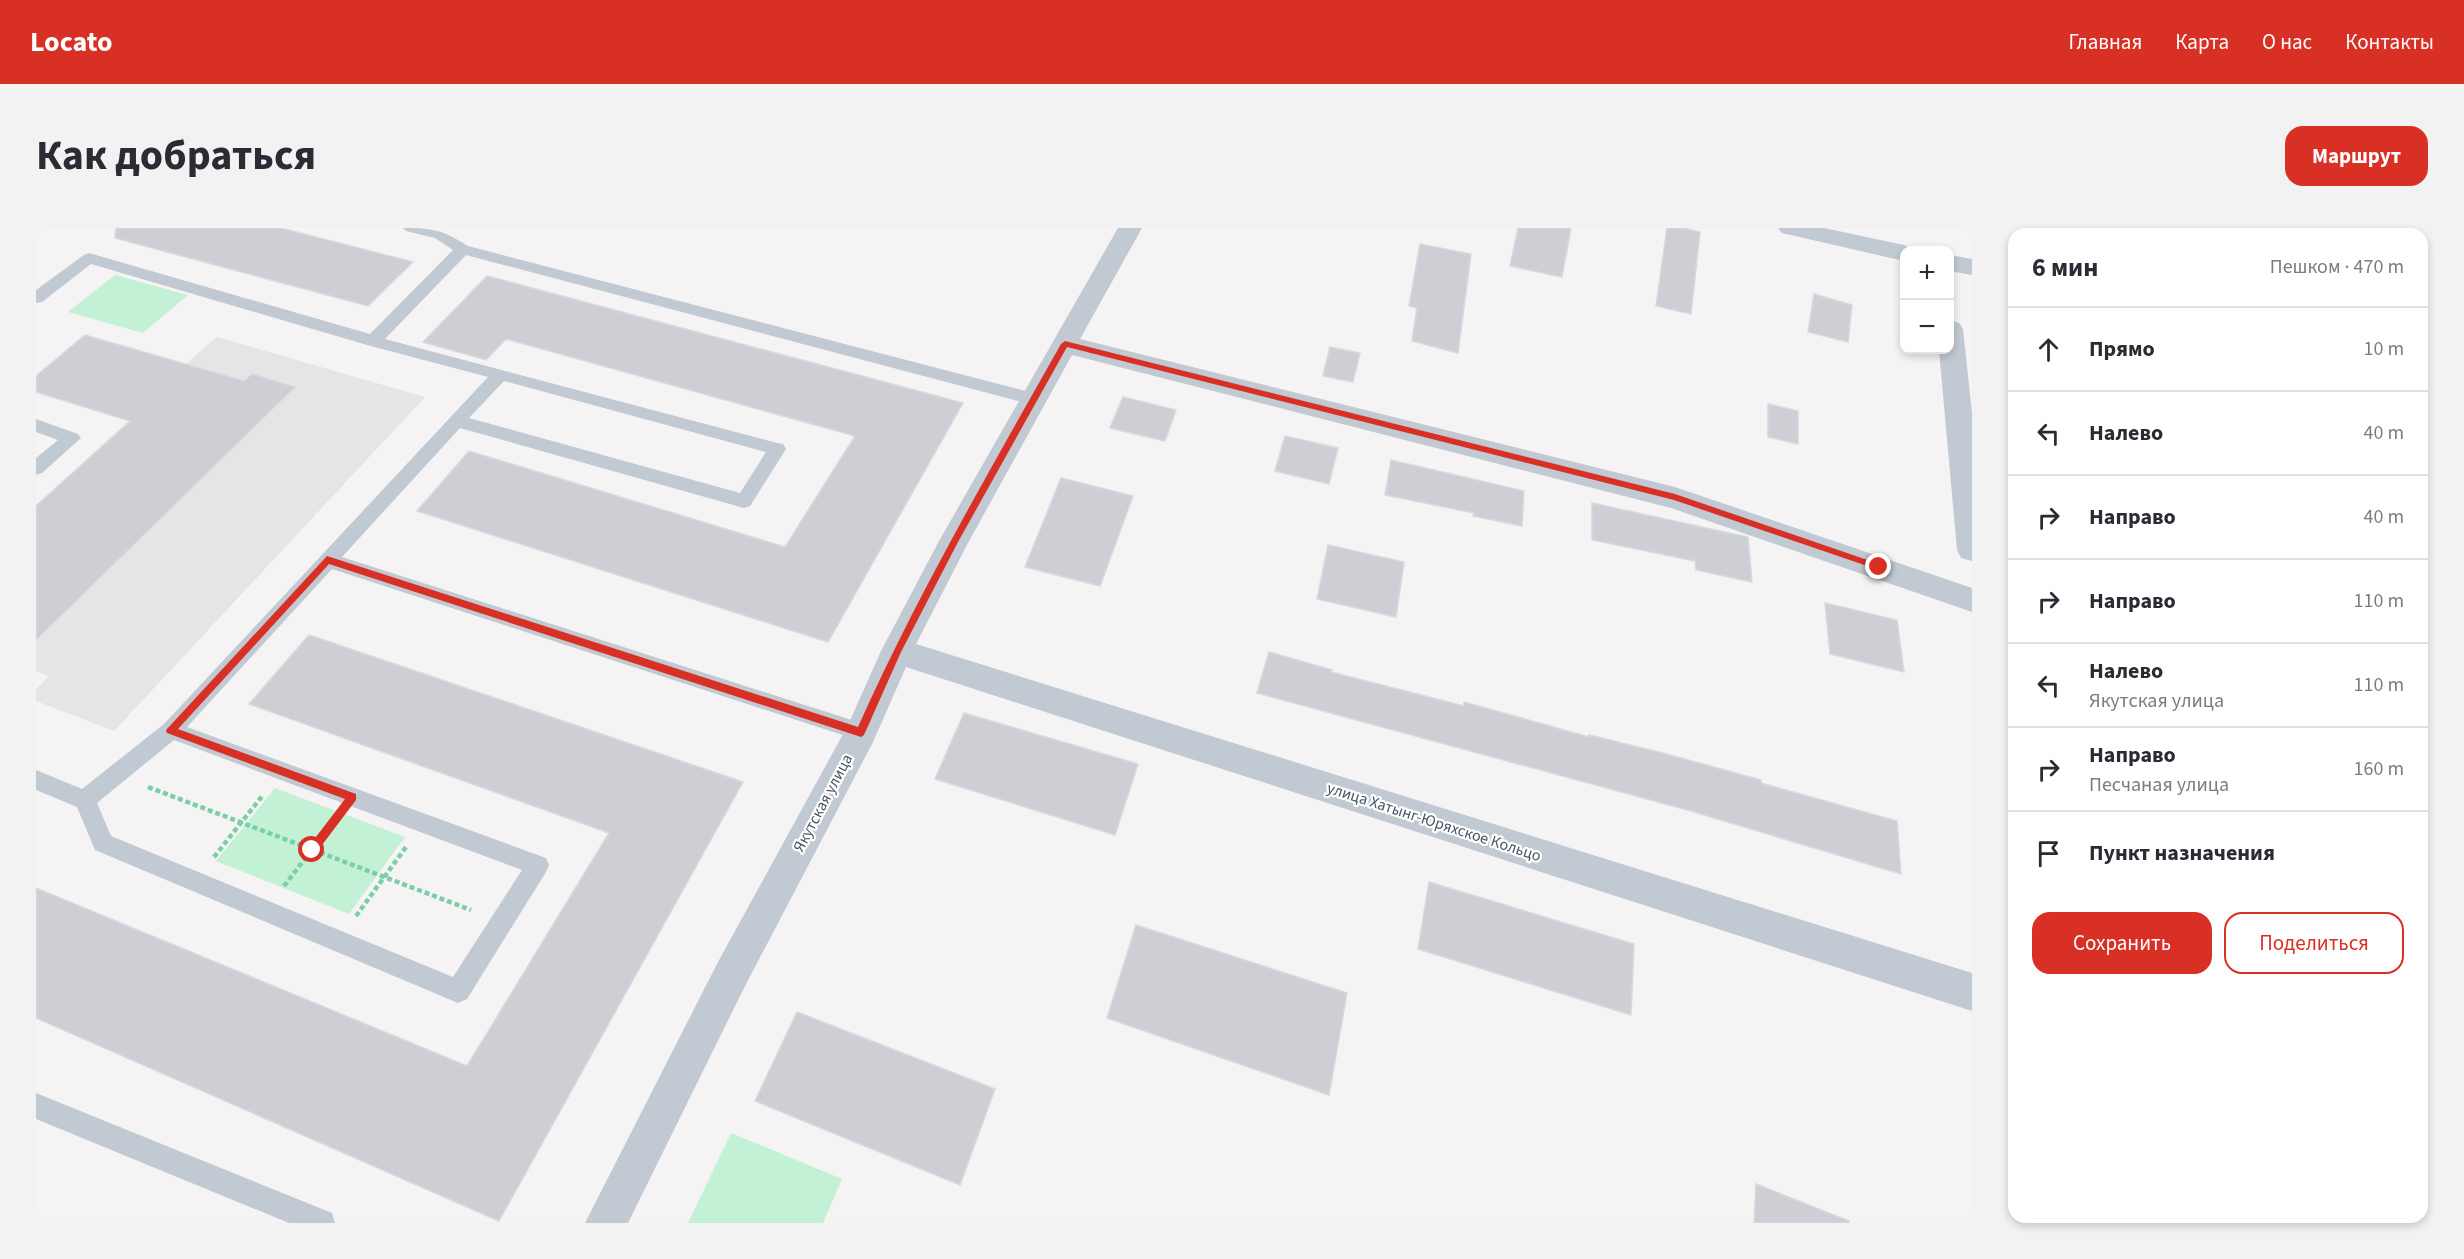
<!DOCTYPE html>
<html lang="ru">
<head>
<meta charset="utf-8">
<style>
  body { margin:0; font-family:"Source Sans 3",sans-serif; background:#f2f2f3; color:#2b2b33 }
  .controls { position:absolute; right:18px; top:18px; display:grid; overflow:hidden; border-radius:12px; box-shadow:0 3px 9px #0003 }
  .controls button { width:54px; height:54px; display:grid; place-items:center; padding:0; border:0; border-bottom:2px solid #e1e1e2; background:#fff; color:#2b2b33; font:30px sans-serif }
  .stop { position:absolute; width:18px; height:18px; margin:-14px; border:4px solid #d93025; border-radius:50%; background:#fff }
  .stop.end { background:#d93025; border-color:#fff; box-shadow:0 2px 6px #0008 }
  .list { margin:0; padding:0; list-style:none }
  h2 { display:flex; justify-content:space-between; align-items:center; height:78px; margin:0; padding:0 24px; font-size:26px }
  h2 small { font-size:20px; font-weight:400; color:#7c7c81 }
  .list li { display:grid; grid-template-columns:39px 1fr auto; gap:18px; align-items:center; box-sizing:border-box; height:84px; padding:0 24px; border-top:2px solid #e1e1e2 }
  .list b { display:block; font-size:22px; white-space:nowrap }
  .list p { margin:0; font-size:20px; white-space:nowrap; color:#7c7c81 }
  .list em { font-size:20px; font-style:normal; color:#7c7c81 }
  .actions { display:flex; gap:12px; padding:18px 24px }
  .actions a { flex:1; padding:14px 0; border:2px solid #d93025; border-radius:18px; text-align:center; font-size:21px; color:#d93025 }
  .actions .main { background:#d93025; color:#fff }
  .icon { flex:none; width:33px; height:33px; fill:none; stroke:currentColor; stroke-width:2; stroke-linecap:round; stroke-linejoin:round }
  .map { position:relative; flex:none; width:1936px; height:995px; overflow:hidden; border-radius:18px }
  header { display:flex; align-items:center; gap:36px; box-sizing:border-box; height:84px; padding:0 30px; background:#d93025; color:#fff }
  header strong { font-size:28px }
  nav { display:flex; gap:33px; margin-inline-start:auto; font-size:21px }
  .intro { display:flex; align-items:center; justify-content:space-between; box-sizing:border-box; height:144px; padding:0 36px }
  h1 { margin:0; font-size:42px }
  .button { padding:15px 27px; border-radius:18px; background:#d93025; color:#fff; font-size:21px; font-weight:700 }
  main { display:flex; gap:36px; padding:0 36px }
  aside { flex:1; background:#fff; border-radius:18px; box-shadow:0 3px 9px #0003 }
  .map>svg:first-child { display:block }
</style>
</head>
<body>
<header>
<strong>Locato</strong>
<nav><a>Главная</a><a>Карта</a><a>О нас</a><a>Контакты</a></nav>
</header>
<div class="intro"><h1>Как добраться</h1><a class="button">Маршрут</a></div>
<main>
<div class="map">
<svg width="1936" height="995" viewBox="0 0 1936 995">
  <rect width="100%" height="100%" fill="#f5f3f3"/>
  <path fill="#e6e4e5" d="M 181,109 L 389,169 L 78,503 L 0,473 L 0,461 L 13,448 L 0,443 L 0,381 L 150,136 Z"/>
  <g fill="#c3f1d5">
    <path d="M 79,47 L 152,67 L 107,105 L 32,84 Z"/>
    <path d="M 239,560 L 369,609 L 313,686 L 180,633 Z"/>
    <path d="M 695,905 L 806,951 L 787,995 L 652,995 Z"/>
  </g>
  <g fill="#cdcfd5" stroke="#d7d9de" stroke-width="1.5">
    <path d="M 80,0 L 245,0 L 377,34 L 332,78 L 79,10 Z"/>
    <path d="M 1482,0 L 1535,0 L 1526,49 L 1474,38 Z"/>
    <path d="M 1631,0 L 1647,0 L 1664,4 L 1655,86 L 1620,78 Z"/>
    <path d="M 1384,16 L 1435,26 L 1422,125 L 1376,113 L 1381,80 L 1373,78 Z"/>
    <path d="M 451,48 L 927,175 L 792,414 L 381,283 L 433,223 L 749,319 L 819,208 L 470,111 L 450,132 L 387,114 Z"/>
    <path d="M 1778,66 L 1816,77 L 1812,114 L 1772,104 Z"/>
    <path d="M 49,107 L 208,153 L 216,146 L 259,159 L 0,412 L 0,278 L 94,193 L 0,164 L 0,148 Z"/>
    <path d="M 1294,119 L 1324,125 L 1317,154 L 1287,148 Z"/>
    <path d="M 1087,169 L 1140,182 L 1129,213 L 1074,200 Z"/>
    <path d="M 1732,176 L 1762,183 L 1762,216 L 1732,209 Z"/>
    <path d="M 1249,208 L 1302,220 L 1293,256 L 1239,243 Z"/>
    <path d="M 1355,232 L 1488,263 L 1486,298 L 1437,288 L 1438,285 L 1349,267 Z"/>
    <path d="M 1025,250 L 1097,268 L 1064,358 L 989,339 Z"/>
    <path d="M 1556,275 L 1712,309 L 1716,354 L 1660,342 L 1659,333 L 1556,312 Z"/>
    <path d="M 1292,317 L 1368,334 L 1360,389 L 1281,371 Z"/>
    <path d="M 1789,375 L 1861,392 L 1868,444 L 1794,426 Z"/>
    <path d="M 273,407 L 707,554 L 463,993 L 0,790 L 0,660 L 431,838 L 573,605 L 213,476 Z"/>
    <path d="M 1233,424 L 1296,442 L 1295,444 L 1428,478 L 1428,474 L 1553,509 L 1553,507 L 1623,524 L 1725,552 L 1725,555 L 1861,593 L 1865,646 L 1655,583 L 1221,465 Z"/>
    <path d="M 928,485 L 1102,536 L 1079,607 L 899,551 Z"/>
    <path d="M 1393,654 L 1598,716 L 1595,787 L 1382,721 Z"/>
    <path d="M 1100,697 L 1311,765 L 1293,867 L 1071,790 Z"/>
    <path d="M 761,784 L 959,861 L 924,957 L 719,873 Z"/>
    <path d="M 1720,956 L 1813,993 L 1813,995 L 1718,995 Z"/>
  </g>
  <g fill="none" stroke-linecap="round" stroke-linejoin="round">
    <g stroke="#7ad0a6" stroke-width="4.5" stroke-dasharray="5 3" stroke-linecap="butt">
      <path d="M 112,559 L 435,682"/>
      <path d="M 178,629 L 227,567"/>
      <path d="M 248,658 L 298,593"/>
      <path d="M 320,688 L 370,619"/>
    </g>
    <g fill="#c1cad2" fill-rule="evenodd">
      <path d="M 367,0 C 397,0 407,2 432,18 L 997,165 L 1003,167 L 1006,171 L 1003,175 L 997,177 L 430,27 L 349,111 L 741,215 L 747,216 L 750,221 L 714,278 L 708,280 L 424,200 L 306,329 L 825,495 L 832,498 L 836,504 L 832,510 L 825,513 L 296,341 L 151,499 L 510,630 L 513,637 L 510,644 L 431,771 L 422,775 L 59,622 L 41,579 L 0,562 L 0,542 L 46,561 L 128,496 L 452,149 L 331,117 L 55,36 L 6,74 L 0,75 L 0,62 L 48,27 L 53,25 L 334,106 L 417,22 L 399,10 L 370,3 ZM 468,153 L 730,224 L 704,265 L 433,190 ZM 138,512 L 486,642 L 417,749 L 75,608 L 61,575 Z"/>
      <path d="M 0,191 L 42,206 L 45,210 L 6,245 L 0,247 L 0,230 L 22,212 L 0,204 Z"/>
      <path d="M 0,865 L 296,985 L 299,995 L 253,995 L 0,891 Z"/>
    </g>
    <g fill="#c1cad2" fill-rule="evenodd">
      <path d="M 1082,0 L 1106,0 L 1044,111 L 1639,259 L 1936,360 L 1936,384 L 1635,280 L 1036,127 L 932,315 L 880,416 L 1936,745 L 1936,783 L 870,439 L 837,514 L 708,760 L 592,995 L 549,995 L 682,734 L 812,497 L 845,423 L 903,313 Z"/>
      <path d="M 1742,0 L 1788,0 L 1868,17 L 1878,22 L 1868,22 L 1868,33 L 1746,5 Z"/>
      <path d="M 1914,27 L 1936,31 L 1936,47 L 1914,43 Z"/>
      <path d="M 1914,92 L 1923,95 L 1927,101 L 1936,185 L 1936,333 L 1925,330 L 1921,322 L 1903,122 L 1914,122 Z"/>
    </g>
  </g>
  <path fill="#d93025" d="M 1029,113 L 1639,266 L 1846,337 L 1847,339 L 1843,342 L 1638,272 L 1031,119 L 922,314 L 865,424 L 828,507 L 825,509 L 293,336 L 142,501 L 320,566 L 320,572 L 280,625 L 273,625 L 273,618 L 309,571 L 131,505 L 130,502 L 291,328 L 822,499 C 881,367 954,242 1025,116 Z"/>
  <g text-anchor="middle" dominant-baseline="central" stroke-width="4.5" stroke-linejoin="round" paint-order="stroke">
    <g font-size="16" fill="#4a5661" stroke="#fff">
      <text transform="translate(787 575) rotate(-62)">Якутская улица</text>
      <text transform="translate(1398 594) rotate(18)">улица Хатынг-Юряхское Кольцо</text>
    </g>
  </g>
</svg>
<div class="controls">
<button>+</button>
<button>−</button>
</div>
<div class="stop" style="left:276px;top:622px"></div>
<div class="stop end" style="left:1843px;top:339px"></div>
</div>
<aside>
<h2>6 мин<small>Пешком · 470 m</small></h2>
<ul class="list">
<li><svg class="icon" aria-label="ahead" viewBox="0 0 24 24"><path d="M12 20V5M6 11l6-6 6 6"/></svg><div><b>Прямо</b></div><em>10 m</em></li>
<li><svg class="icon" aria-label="left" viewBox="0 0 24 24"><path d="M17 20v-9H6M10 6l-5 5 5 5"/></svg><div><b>Налево</b></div><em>40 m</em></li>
<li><svg class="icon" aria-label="right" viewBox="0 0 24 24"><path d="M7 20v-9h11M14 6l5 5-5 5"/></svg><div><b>Направо</b></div><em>40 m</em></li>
<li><svg class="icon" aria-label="right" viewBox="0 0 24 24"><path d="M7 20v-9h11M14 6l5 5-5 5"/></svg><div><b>Направо</b></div><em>110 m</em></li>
<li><svg class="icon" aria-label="left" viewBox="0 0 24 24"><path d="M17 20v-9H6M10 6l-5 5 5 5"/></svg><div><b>Налево</b><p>Якутская улица</p></div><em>110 m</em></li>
<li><svg class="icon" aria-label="right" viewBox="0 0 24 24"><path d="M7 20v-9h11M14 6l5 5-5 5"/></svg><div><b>Направо</b><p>Песчаная улица</p></div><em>160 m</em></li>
<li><svg class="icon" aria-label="arrive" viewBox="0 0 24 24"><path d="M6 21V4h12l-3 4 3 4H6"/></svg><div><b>Пункт назначения</b></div></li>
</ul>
<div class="actions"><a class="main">Сохранить</a><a>Поделиться</a></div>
</aside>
</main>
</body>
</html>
